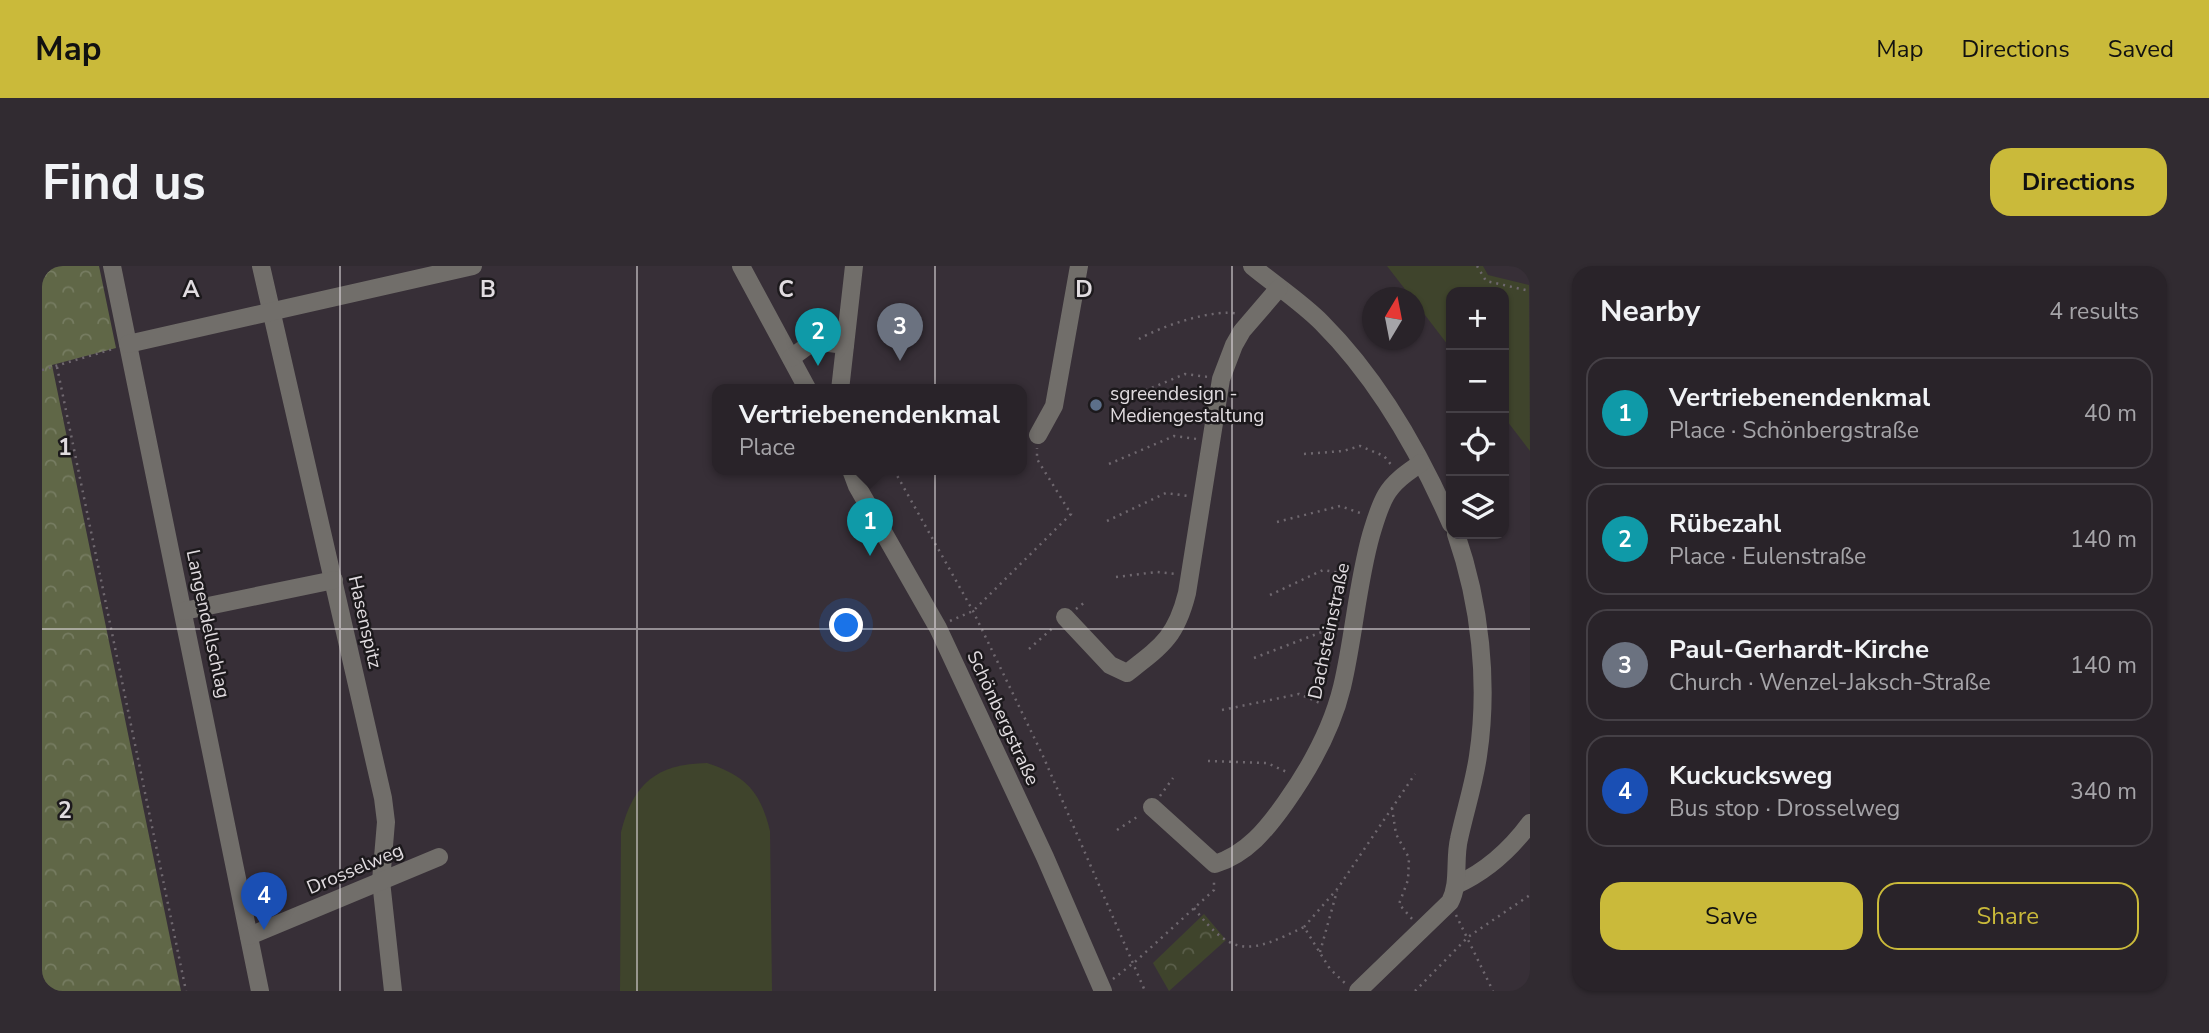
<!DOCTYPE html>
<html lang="en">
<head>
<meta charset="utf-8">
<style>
  body { margin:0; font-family:"Nunito Sans",sans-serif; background:#312b31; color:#f1f3f6 }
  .controls { position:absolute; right:21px; top:21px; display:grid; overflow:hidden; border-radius:14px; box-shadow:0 2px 5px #0004 }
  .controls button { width:63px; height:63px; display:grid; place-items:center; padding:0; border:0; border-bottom:2px solid #454046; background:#292329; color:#f1f3f6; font:35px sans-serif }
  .compass { position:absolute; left:1320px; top:21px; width:63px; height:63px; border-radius:50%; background:#292329; box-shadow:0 2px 5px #0004; rotate:10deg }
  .you { position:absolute; left:805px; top:360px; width:24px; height:24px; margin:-18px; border:5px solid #fff; border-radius:50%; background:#1a73e8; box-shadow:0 0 0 10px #1a73e833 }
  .badge { display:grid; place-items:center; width:46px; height:46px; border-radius:50%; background:#caba3a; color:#fff; font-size:23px; font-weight:700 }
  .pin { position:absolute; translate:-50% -58px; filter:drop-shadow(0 2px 4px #0008) }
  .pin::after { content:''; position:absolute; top:37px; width:24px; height:21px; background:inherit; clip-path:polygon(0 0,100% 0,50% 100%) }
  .popup { position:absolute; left:670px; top:118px; width:315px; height:91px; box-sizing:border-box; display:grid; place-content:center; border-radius:14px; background:#292329; filter:drop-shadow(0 2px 5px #0005); font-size:23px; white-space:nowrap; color:#a5a4a8 }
  .popup b { font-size:26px; color:#f1f3f6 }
  .popup::after { content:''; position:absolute; left:50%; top:100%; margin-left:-14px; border:14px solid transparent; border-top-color:#292329 }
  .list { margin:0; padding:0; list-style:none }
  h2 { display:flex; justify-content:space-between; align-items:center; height:91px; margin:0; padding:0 28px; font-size:30px }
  h2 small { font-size:23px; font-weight:400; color:#a5a4a8 }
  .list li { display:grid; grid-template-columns:46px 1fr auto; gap:21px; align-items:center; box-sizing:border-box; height:112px; margin:0 14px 14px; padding:0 14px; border:2px solid #454046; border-radius:21px }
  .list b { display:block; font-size:26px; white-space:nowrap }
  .list p { margin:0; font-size:23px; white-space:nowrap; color:#a5a4a8 }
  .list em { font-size:23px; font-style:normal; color:#a5a4a8 }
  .actions { display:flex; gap:14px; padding:21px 28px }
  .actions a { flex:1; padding:16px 0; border:2px solid #caba3a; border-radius:21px; text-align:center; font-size:24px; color:#caba3a }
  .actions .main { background:#caba3a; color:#111 }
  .icon { flex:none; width:38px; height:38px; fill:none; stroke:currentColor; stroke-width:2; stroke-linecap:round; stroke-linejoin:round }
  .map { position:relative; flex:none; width:1488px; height:725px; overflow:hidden; border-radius:21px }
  header { display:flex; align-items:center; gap:42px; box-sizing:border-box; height:98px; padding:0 35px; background:#caba3a; color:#111 }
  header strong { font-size:33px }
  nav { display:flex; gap:38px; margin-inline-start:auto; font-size:24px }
  .intro { display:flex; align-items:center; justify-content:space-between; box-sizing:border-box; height:168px; padding:0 42px }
  h1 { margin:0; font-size:49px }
  .button { padding:18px 32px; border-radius:21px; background:#caba3a; color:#111; font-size:24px; font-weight:700 }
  main { display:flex; gap:42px; padding:0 42px }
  aside { flex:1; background:#292329; border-radius:21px; box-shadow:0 2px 5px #0004 }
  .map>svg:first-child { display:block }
</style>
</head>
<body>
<header>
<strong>Map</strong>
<nav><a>Map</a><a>Directions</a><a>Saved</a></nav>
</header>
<div class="intro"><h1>Find us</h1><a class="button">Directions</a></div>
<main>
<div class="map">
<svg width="1488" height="725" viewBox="0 0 1488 725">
  <defs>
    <pattern id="forest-crowns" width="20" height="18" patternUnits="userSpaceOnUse" patternTransform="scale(1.75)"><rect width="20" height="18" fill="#606747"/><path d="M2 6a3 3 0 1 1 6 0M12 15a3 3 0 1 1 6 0" fill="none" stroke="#767c61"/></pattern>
    <pattern id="park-crowns" width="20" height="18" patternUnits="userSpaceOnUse" patternTransform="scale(1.75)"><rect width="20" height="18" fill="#3f442c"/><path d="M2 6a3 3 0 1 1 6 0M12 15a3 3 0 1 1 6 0" fill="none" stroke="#5a5e4a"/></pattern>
  </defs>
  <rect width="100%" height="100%" fill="#372f37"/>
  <path fill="url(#forest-crowns)" d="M 0,0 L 57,0 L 74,82 L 10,99 L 139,725 L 0,725 Z"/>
  <path fill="url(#park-crowns)" d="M 1162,648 L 1184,674 L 1127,725 L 1111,697 Z"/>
  <g fill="#3f442c">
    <path d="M 1345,0 L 1441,0 L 1446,9 L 1487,19 L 1488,185 L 1462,151 L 1462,26 L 1409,26 L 1409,83 L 1373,36 L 1372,32 L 1369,31 Z"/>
    <path d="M 665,497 C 704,510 718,525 728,565 L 730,725 L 578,725 L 579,566 C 591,517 615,498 665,497 Z"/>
  </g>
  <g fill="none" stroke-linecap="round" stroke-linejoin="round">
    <g stroke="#6f686f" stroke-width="2.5" stroke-dasharray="2 5" stroke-linecap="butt">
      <path d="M 1435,0 L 1444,15 L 1488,25"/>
      <path d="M 1488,0 L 1488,8"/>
      <path d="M 1097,73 C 1120,60 1172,42 1197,48"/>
      <path d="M 15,101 L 144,725"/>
      <path d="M 0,104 L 71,83"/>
      <path d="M 1086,135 L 1090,130 L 1143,108 L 1166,111"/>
      <path d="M 1262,188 L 1301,185 L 1318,180 L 1342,190 L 1351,201"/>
      <path d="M 1067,198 L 1132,170 L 1155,173"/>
      <path d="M 852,204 L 931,345 L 1001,490 L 1103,725"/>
      <path d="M 1065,255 L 1124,227 L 1146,230"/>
      <path d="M 1235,256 L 1298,240 L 1321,248"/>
      <path d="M 1074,311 L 1115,306 L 1134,308"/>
      <path d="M 1228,329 L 1281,304 L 1305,308"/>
      <path d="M 1034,343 L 1043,336"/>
      <path d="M 908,355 L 931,345 L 1029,248 L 995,193 L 995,182"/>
      <path d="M 987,383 L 1013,360"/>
      <path d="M 1212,392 L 1280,366 L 1295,368"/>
      <path d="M 1180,444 L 1257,428 L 1280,438"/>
      <path d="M 1166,495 L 1225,497 L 1247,507"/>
      <path d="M 1118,530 L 1131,512"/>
      <path d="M 1350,542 L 1354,568 L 1367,592 L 1366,614 L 1357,638 L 1371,654"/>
      <path d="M 1075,564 L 1098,549"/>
      <path d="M 1152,642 C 1191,693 1209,687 1262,661 L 1288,703 L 1305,719"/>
      <path d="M 1414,649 L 1451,725"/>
      <path d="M 1262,661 L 1296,622 L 1373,508"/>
      <path d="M 1278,686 L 1295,625"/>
      <path d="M 1071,713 L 1094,695 L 1172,624 L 1172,612"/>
      <path d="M 1373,725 L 1426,671 L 1488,629"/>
    </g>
    <g stroke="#716e6a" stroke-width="18">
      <path d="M 70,0 L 218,725"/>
      <path d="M 219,0 L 341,532 L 344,556 L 339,615 L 351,725"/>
      <path d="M 699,0 L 766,124"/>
      <path d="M 1210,0 C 1233,19 1259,36 1280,57 C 1337,114 1377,185 1409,258"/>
      <path d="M 86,78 L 431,0"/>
      <path d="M 749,92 L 772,75 L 803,79"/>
      <path d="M 798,124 L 812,0"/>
      <path d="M 996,169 L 1012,140 L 1037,0"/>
      <path d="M 809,204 L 815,220 L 896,362 L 1003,591 L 1061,725"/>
      <path d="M 142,345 L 292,314"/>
      <path d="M 1023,351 L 1068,399 L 1085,407 C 1120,380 1134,371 1145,327 L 1179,113 L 1192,79 L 1200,65 L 1237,22"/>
      <path d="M 1110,541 L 1173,598 C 1205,588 1225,563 1244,536 C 1268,502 1290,462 1300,421 C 1312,371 1315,319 1329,269 C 1333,256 1337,241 1344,229 C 1352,215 1366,206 1379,197"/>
      <path d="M 1414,619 C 1445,605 1468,584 1488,557"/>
      <path d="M 207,670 L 397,591"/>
      <path d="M 1316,725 L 1408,636 C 1418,617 1412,594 1417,573 C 1423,545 1432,518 1436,490 C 1447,417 1438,337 1414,268"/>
    </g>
  </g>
  <path fill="none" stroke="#e1dce0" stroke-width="2" stroke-opacity="0.55" d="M 298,0 L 298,725M 595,0 L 595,725M 893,0 L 893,725M 1190,0 L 1190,725M 0,363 L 1488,363"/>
  <circle fill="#5c6f8a" stroke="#1c191c" stroke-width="2.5" cx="1054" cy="139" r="7"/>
  <g text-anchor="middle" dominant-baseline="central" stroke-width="5" stroke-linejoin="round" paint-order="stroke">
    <g font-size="19" fill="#e1dce0" stroke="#1c191c" text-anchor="start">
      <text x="1068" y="128">sgreendesign -<tspan x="1068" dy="22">Mediengestaltung</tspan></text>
    </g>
    <g font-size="19" fill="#e1dce0" stroke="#1c191c">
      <text transform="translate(323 356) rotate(77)">Hasenspitz</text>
      <text transform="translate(166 358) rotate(78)">Langendellschlag</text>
      <text transform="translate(1287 365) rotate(-78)">Dachsteinstraße</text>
      <text transform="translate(961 452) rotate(65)">Schönbergstraße</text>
      <text transform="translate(313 603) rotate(-23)">Drosselweg</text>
    </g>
  </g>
  <g font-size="23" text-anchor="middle" font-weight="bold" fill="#e1dce0" stroke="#1c191c" stroke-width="5" stroke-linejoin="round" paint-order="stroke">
    <text x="149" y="31">A</text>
    <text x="446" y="31">B</text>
    <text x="744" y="31">C</text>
    <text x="1042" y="31">D</text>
    <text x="23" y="189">1</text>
    <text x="23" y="552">2</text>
  </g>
</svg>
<div class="controls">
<button>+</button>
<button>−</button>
<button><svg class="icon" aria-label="locate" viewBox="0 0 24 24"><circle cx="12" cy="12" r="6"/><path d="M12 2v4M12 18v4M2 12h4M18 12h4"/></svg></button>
<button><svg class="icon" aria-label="layers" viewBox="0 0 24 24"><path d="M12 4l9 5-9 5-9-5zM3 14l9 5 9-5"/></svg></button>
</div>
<svg class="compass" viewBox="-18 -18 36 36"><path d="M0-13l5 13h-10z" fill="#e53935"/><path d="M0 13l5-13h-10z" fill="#a5a4a8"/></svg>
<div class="you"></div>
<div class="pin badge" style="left:828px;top:290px;background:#0f9aa8">1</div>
<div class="popup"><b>Vertriebenendenkmal</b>Place</div>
<div class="pin badge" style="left:776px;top:100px;background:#0f9aa8">2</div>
<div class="pin badge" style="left:858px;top:95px;background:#6b7280">3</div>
<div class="pin badge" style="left:222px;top:664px;background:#1a4fb4">4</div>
</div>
<aside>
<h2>Nearby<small>4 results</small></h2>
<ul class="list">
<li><span class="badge" style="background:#0f9aa8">1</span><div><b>Vertriebenendenkmal</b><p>Place · Schönbergstraße</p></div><em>40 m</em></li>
<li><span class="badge" style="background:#0f9aa8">2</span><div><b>Rübezahl</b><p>Place · Eulenstraße</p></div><em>140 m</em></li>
<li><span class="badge" style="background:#6b7280">3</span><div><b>Paul-Gerhardt-Kirche</b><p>Church · Wenzel-Jaksch-Straße</p></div><em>140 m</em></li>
<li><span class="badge" style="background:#1a4fb4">4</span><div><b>Kuckucksweg</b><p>Bus stop · Drosselweg</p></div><em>340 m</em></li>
</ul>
<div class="actions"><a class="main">Save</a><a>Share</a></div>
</aside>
</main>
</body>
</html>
